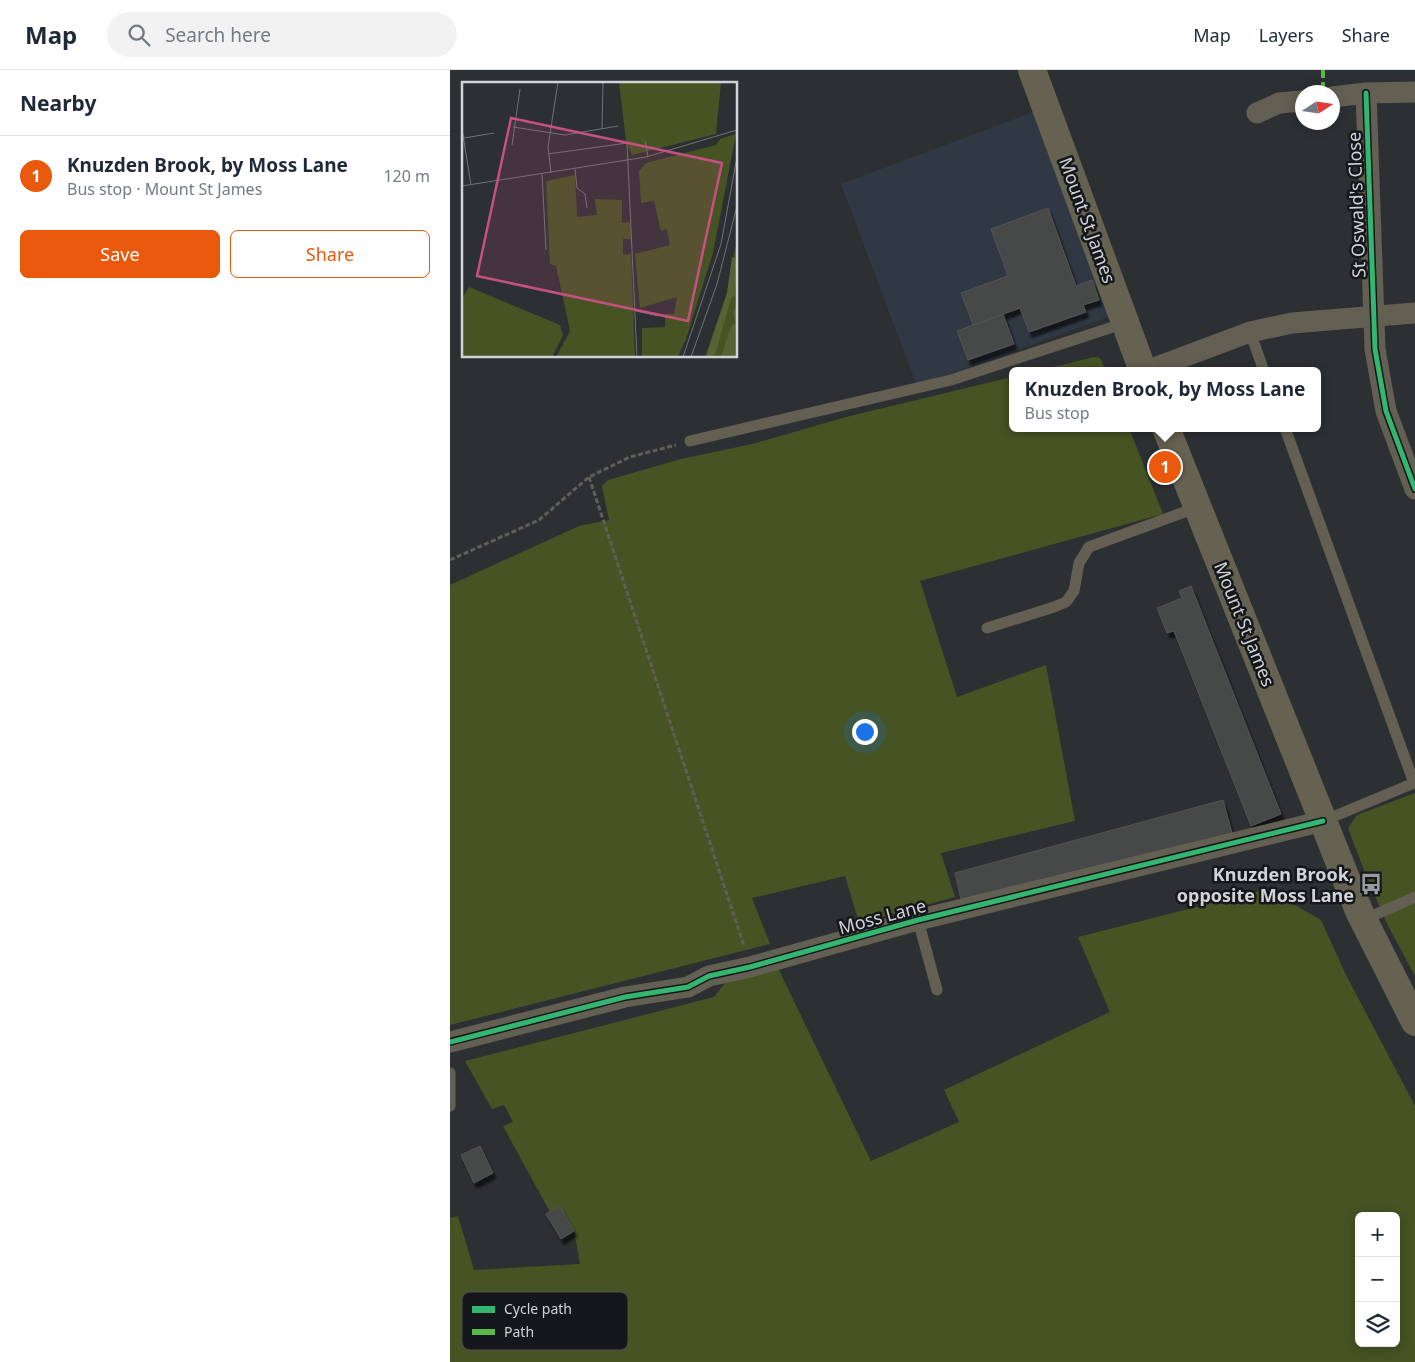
<!DOCTYPE html>
<html lang="en">
<head>
<meta charset="utf-8">
<style>
  body { margin:0; font-family:"Noto Sans",sans-serif; background:#f2f2f3; color:#1f2937 }
  .controls { position:absolute; right:15px; bottom:15px; display:grid; overflow:hidden; border-radius:8px; box-shadow:0 2px 12px #0003 }
  .controls button { width:45px; height:45px; display:grid; place-items:center; padding:0; border:0; border-bottom:1px solid #e0e1e3; background:#fff; color:#1f2937; font:25px sans-serif }
  .compass { position:absolute; left:845px; top:15px; width:45px; height:45px; border-radius:50%; background:#fff; box-shadow:0 2px 12px #0003; rotate:78deg }
  .you { position:absolute; left:414px; top:661px; width:18px; height:18px; margin:-12px; border:4px solid #fff; border-radius:50%; background:#1a73e8; box-shadow:0 0 0 8px #1a73e833 }
  .badge { display:grid; place-items:center; width:32px; height:32px; border-radius:50%; background:#ea580c; color:#fff; font-size:16px; font-weight:700 }
  .pin { position:absolute; translate:-50% -50%; border:2px solid #fff; box-shadow:0 1px 5px #0006 }
  .popup { position:absolute; left:559px; top:297px; width:312px; height:65px; box-sizing:border-box; display:grid; place-content:center; border-radius:8px; background:#fff; filter:drop-shadow(0 1px 4px #0005); font-size:16px; white-space:nowrap; color:#747a83 }
  .popup b { font-size:19px; color:#1f2937 }
  .popup::after { content:''; position:absolute; left:50%; top:100%; margin-left:-10px; border:10px solid transparent; border-top-color:#fff }
  .list { margin:0; padding:0; list-style:none }
  h2 { display:flex; justify-content:space-between; align-items:center; height:65px; margin:0; padding:0 20px; font-size:21px }
  h2 small { font-size:16px; font-weight:400; color:#747a83 }
  .list li { display:grid; grid-template-columns:32px 1fr auto; gap:15px; align-items:center; box-sizing:border-box; height:80px; padding:0 20px; border-top:1px solid #e0e1e3 }
  .list b { display:block; font-size:19px; white-space:nowrap }
  .list p { margin:0; font-size:16px; white-space:nowrap; color:#747a83 }
  .list em { font-size:16px; font-style:normal; color:#747a83 }
  .actions { display:flex; gap:10px; padding:15px 20px }
  .actions a { flex:1; padding:11px 0; border:1px solid #ea580c; border-radius:8px; text-align:center; font-size:18px; color:#ea580c }
  .actions .main { background:#ea580c; color:#fff }
  .icon { flex:none; width:28px; height:28px; fill:none; stroke:currentColor; stroke-width:2; stroke-linecap:round; stroke-linejoin:round }
  .map { position:relative; flex:none; width:965px; height:1292px; overflow:hidden }
  header { display:flex; align-items:center; gap:30px; box-sizing:border-box; height:70px; padding:0 25px; background:#fff; border-bottom:1px solid #e0e1e3 }
  header strong { font-size:24px }
  nav { display:flex; gap:28px; margin-inline-start:auto; font-size:18px }
  .search { width:350px; height:45px; background:#f2f2f3; display:flex; align-items:center; gap:12px; box-sizing:border-box; padding:0 18px; border-radius:28px; color:#747a83; font-size:19px }
  main { display:flex }
  aside { flex:1; background:#fff }
  .map>svg:first-child { display:block }
</style>
</head>
<body>
<header>
<strong>Map</strong>
<div class="search"><svg class="icon" aria-label="search" viewBox="0 0 24 24"><circle cx="10" cy="10" r="6"/><path d="M15 15l6 6"/></svg>Search here</div>
<nav><a>Map</a><a>Layers</a><a>Share</a></nav>
</header>
<main>
<aside>
<h2>Nearby<small></small></h2>
<ul class="list">
<li><span class="badge">1</span><div><b>Knuzden Brook, by Moss Lane</b><p>Bus stop · Mount St James</p></div><em>120 m</em></li>
</ul>
<div class="actions"><a class="main">Save</a><a>Share</a></div>
</aside>
<div class="map">
<svg width="965" height="1292" viewBox="0 0 965 1292">
  <defs>
    <filter id="shadow"><feDropShadow dx="3" dy="5.5" stdDeviation="1" flood-color="#0009"/></filter>
  </defs>
  <rect width="100%" height="100%" fill="#2d3033"/>
  <path fill="#303843" d="M 583,42 L 659,247 L 467,316 L 391,114 Z"/>
  <g fill="#465323" fill-rule="evenodd">
    <path d="M 644,287 L 650,288 L 656,301 L 587,301 Z"/>
    <path d="M 562,307 L 562,358 L 679,358 L 713,444 L 470,511 L 507,627 L 596,595 L 625,751 L 491,783 L 505,827 L 409,853 L 395,806 L 302,828 L 320,874 L 0,955 L 0,515 L 129,456 L 159,450 L 152,416 L 158,410 L 231,389 L 302,374 L 396,347 Z"/>
    <path d="M 965,723 L 965,906 L 937,854 L 914,800 L 898,758 L 907,745 Z"/>
    <path d="M 817,819 L 871,850 L 896,905 L 965,1036 L 965,1292 L 0,1292 L 0,1148 L 8,1146 L 24,1200 L 130,1194 L 124,1161 L 110,1136 L 100,1142 L 53,1056 L 63,1052 L 54,1035 L 42,1039 L 15,991 L 264,927 L 275,913 L 328,898 L 421,1091 L 509,1052 L 494,1020 L 660,942 L 628,867 ZM 909,1146 L 946,1146 L 946,1273 L 909,1273 Z"/>
  </g>
  <g fill="#464848" stroke="#545454" filter="url(#shadow)">
    <path d="M 598,138 L 626,216 L 642,210 L 649,230 L 633,235 L 636,242 L 579,262 L 570,238 L 523,255 L 511,223 L 558,206 L 541,159 Z"/>
    <path d="M 553,244 L 564,274 L 518,290 L 507,261 Z"/>
    <path d="M 741,516 L 831,744 L 801,756 L 724,561 L 717,563 L 707,538 L 732,528 L 729,521 Z"/>
    <path d="M 773,730 L 782,763 L 511,829 L 505,803 Z"/>
    <path d="M 30,1076 L 43,1103 L 24,1113 L 11,1085 Z"/>
    <path d="M 110,1136 L 124,1161 L 111,1169 L 96,1144 Z"/>
  </g>
  <g fill="none" stroke-linecap="round" stroke-linejoin="round">
    <g stroke="#5f5e58" stroke-width="3" stroke-dasharray="5 2.5" stroke-linecap="butt">
      <path d="M 139,407 L 294,876"/>
      <path d="M 0,490 L 89,450 L 139,407 L 180,387 L 226,375"/>
    </g>
    <g stroke="#636053" stroke-width="11">
      <path d="M 800,262 L 814,301"/>
      <path d="M 835,358 L 964,713 L 873,751"/>
      <path d="M 240,371 L 501,310 L 675,253"/>
      <path d="M 537,558 L 604,537 L 616,532 L 624,521 L 629,493 L 639,477 L 748,437"/>
      <path d="M 468,850 L 487,920"/>
      <path d="M 913,850 L 965,827"/>
      <path d="M 0,1003 L 0,1036"/>
    </g>
    <g stroke="#636053" stroke-width="21">
      <path d="M 916,23 L 925,279 L 936,341 L 965,419"/>
      <path d="M 882,27 L 916,23 L 965,22"/>
      <path d="M 807,43 L 829,33 L 852,31"/>
      <path d="M 696,301 L 800,262 L 842,253 L 965,243"/>
      <path d="M 0,972 L 175,927 L 238,917 L 259,906 L 300,897 L 468,850 L 873,751"/>
    </g>
    <g stroke="#666252" stroke-width="28">
      <path d="M 582,0 L 693,301"/>
      <path d="M 716,358 L 909,841 L 965,952"/>
    </g>
    <path stroke="#58b947" stroke-width="4" stroke-dasharray="8 4" stroke-linecap="butt" d="M 873,0 L 873,22"/>
    <g stroke="#15171a" stroke-width="8">
      <g id="cycleway">
        <path d="M 916,23 L 925,279 L 936,341 L 965,419"/>
        <path d="M 0,972 L 175,927 L 238,917 L 259,906 L 300,897 L 468,850 L 873,751"/>
      </g>
    </g>
    <use href="#cycleway" stroke="#33b770" stroke-width="5"/>
  </g>
  <defs>
    <g id="bus-bare" transform="scale(1.725)"><path d="M-5-6H5V4H4V6H2V4H-2V6H-4V4H-5ZM-3.5-4V0h7V-4ZM-3.5 1.2v1.5H-2V1.2ZM2 1.2v1.5H3.5V1.2Z" fill="#979a9e" stroke="#15171a" stroke-width="2.5" paint-order="stroke"/></g>
  </defs>
  <g fill-rule="evenodd">
    <use href="#bus-bare" x="921" y="814"/>
  </g>
  <g text-anchor="middle" dominant-baseline="central" stroke-width="5" stroke-linejoin="round" paint-order="stroke">
    <g font-size="18" fill="#d0d3d7" stroke="#15171a">
      <text transform="translate(906 135) rotate(-92)">St Oswald's Close</text>
      <text transform="translate(638 150) rotate(70)">Mount St James</text>
      <text transform="translate(795 554) rotate(68)">Mount St James</text>
      <text transform="translate(432 846) rotate(-15)">Moss Lane</text>
    </g>
    <g font-size="18" font-weight="bold" fill="#d0d3d7" stroke="#15171a" text-anchor="end">
      <text x="904" y="804">Knuzden Brook,<tspan x="904" dy="21">opposite Moss Lane</tspan></text>
    </g>
  </g>
  <g transform="translate(12 12)">
    <rect width="275" height="275" fill="#2d3033"/>
    <path d="M 157,0 L 259,0 L 254,52 L 170,73 L 164,59 ZM 274,52 L 251,171 L 224,257 L 216,275 L 180,275 L 180,246 L 203,245 L 203,232 L 212,232 L 215,215 L 178,226 L 173,172 L 208,163 L 205,147 L 199,149 L 192,119 L 179,121 L 177,89 L 184,81 L 254,63 L 258,57 ZM 113,93 L 115,135 L 135,133 L 133,117 L 160,118 L 160,141 L 168,140 L 169,157 L 161,157 L 161,173 L 169,172 L 173,275 L 94,275 L 108,249 L 94,184 L 88,182 L 84,99 ZM 275,157 L 275,275 L 243,275 L 265,211 ZM 7,205 L 98,243 L 101,253 L 90,275 L 0,275 L 0,217 Z" fill="#465323"/>
    <path d="M 270,175 L 275,177 L 273,214 L 269,216 L 253,273 L 244,275 L 265,211 ZM 275,223 L 275,275 L 259,275 L 269,244 L 273,241 L 271,230 Z" fill="#566333"/>
    <path fill="none" stroke="#6e7175" stroke-width="1" d="M 51,45 L 103,53 L 156,44M 0,47 L 9,103M 140,47 L 141,0M 2,56 L 32,51M 183,59 L 186,74M 50,63 L 58,7M 86,72 L 165,61 L 175,275M 113,87 L 115,106 L 123,112 L 125,126M 89,91 L 86,65 L 96,0M 80,92 L 84,168M 0,104 L 184,75 L 275,48M 174,229 L 197,234M 221,275 L 259,162 L 275,75M 229,275 L 255,202 L 275,124"/>
    <path fill="#c65080" fill-opacity="0.15" stroke="#c65080" stroke-width="2.5" d="M 49,36 L 260,81 L 226,239 L 15,194 Z"/>
    <rect width="275" height="275" fill="none" stroke="#d0d3d7" stroke-width="2.5"/>
  </g>
  <rect x="12" y="1222" width="166" height="58" rx="8" fill="#15171a" stroke="#4d4f53" stroke-width="1"/>
  <rect x="22" y="1236" width="23" height="7" fill="#33b770"/>
  <rect x="22" y="1259" width="23" height="6" fill="#58b947"/>
  <g font-size="14" fill="#d0d3d7">
    <text x="54" y="1244">Cycle path</text>
    <text x="54" y="1267">Path</text>
  </g>
</svg>
<div class="controls">
<button>+</button>
<button>−</button>
<button><svg class="icon" aria-label="layers" viewBox="0 0 24 24"><path d="M12 4l9 5-9 5-9-5zM3 14l9 5 9-5"/></svg></button>
</div>
<svg class="compass" viewBox="-18 -18 36 36"><path d="M0-13l5 13h-10z" fill="#e53935"/><path d="M0 13l5-13h-10z" fill="#747a83"/></svg>
<div class="you"></div>
<div class="pin badge" style="left:715px;top:397px">1</div>
<div class="popup"><b>Knuzden Brook, by Moss Lane</b>Bus stop</div>
</div>
</main>
</body>
</html>
